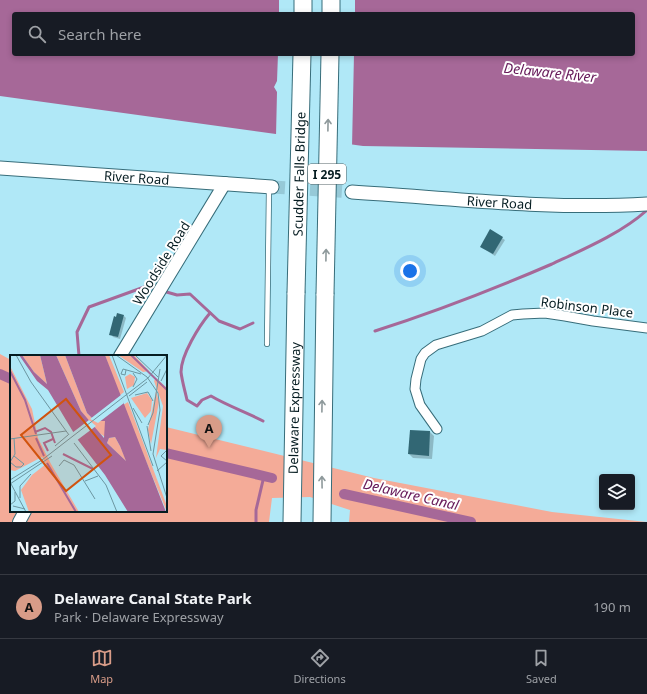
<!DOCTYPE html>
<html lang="en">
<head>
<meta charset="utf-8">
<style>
  body { margin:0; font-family:"Noto Sans",sans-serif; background:#242831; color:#f1f3f6 }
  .controls { position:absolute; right:12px; bottom:12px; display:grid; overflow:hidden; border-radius:4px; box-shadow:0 2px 6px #0003 }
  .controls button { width:36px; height:36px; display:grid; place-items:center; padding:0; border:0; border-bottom:1px solid #363941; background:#171b24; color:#f1f3f6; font:20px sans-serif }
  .you { position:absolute; left:410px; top:271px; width:14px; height:14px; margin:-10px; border:3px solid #fff; border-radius:50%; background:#1a73e8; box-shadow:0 0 0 6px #1a73e833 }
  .badge { display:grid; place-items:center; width:26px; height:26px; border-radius:50%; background:#d89c88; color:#111; font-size:13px; font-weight:700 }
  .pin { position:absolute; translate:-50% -33px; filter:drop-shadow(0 1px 2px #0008) }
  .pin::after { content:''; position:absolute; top:21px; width:14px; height:12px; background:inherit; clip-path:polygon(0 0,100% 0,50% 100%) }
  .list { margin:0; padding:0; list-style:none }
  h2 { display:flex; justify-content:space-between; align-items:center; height:52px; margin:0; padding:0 16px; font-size:17px }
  h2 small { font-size:13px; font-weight:400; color:#9ea1a6 }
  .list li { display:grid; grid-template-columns:26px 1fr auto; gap:12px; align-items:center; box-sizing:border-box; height:64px; padding:0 16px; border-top:1px solid #363941 }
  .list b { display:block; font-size:15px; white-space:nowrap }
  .list p { margin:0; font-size:13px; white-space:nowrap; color:#9ea1a6 }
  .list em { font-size:13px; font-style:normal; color:#9ea1a6 }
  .icon { flex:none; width:22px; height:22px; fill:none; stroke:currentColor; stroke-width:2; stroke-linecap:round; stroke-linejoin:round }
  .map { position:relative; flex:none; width:647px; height:522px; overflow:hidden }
  .search { position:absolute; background:#171b24; box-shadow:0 2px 6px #0003; left:12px; right:12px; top:12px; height:44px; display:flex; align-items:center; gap:10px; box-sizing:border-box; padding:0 14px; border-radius:4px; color:#9ea1a6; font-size:15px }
  .sheet { height:116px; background:#171b24 }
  nav { display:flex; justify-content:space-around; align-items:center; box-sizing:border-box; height:56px; border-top:1px solid #363941; background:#171b24; font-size:11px; color:#9ea1a6 }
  nav a { display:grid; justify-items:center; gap:2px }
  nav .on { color:#d89c88 }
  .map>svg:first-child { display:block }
</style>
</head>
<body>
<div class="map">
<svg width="647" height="522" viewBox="0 0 647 522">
  <rect width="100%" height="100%" fill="#b0e8f7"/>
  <path fill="#f4ab98" d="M 0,354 L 11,360 L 11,511 L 166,511 L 166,427 L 374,478 L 552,512 L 647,522 L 349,522 L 350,510 L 310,497 L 272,498 L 269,522 L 0,522 Z"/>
  <path fill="#a66898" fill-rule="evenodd" d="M 0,0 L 647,0 L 647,151 L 363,146 L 0,96 ZM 14,14 L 633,14 L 633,54 L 14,54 Z"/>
  <g fill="#b0e8f7">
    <rect x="279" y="0" width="76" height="14"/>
    <path d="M 278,54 L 354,54 L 352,147 L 276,136 L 277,92 L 274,87 L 277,81 Z"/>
  </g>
  <g fill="#0003">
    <path d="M 491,231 L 505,240 L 495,256 L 481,247 Z"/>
    <path d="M 124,316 L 126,318 L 120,339 L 113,337 L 111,334 Z"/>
    <path d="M 430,432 L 434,436 L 432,459 L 413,458 L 409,454 Z"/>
  </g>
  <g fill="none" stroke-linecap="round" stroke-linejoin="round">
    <g stroke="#a66898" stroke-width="3">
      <path d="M 163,291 L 177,295 L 190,294 L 219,321 L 240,329 L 253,323"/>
      <path d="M 210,313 C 199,326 181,355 181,372 C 182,381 185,391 187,400 L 197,406 L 202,400 L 211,396 C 228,406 246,412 263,421"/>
      <path d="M 375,331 C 435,312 494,289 552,264 C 582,250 622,233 647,210"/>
      <path d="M 79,356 L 77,332 L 89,307 L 147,286 L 158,289"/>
      <path d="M 256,522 L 256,510 L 264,476"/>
    </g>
    <g stroke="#a66898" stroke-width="10">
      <path d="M 0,374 L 11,379"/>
      <path d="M 166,453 L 272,478"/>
      <path d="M 344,494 L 471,522"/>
    </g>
  </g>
  <g fill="#326774">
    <path d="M 490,229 L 503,237 L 493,254 L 480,247 Z"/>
    <path d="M 117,313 L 124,315 L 118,337 L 109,335 L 114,316 L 116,317 Z"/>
    <path d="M 410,430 L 430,431 L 429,456 L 408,454 Z"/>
  </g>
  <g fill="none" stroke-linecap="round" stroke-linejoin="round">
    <path stroke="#96c9d7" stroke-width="13" stroke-dasharray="13 6" stroke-linecap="butt" d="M 272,187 L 352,192"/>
    <g stroke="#376d7a" stroke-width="6">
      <path id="service" d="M 267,344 L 269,188"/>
    </g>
    <g stroke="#376d7a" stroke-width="11">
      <path id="minor" d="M 437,429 L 420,405 L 415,389 L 416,379 L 421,359 L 425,353 L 436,345 L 482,331 L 512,315 L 523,314 L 545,313 L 565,316 L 593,321 L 647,328"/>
    </g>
    <g stroke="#376d7a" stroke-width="14">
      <g id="tertiary">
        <path d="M 120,356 L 225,183"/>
        <path d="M 19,522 L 25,511"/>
      </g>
    </g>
    <g stroke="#376d7a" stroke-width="15">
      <g id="secondary">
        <path id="s1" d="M 0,168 L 272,187"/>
        <path id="s2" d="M 352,192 C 450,198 548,210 647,204"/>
      </g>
    </g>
    <g stroke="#376d7a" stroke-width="19">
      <g id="motorway">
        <path d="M 303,14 L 303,0"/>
        <path d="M 331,14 L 331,0"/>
        <path id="s3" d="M 292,522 L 296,293"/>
        <path d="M 322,522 L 325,294"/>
      </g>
    </g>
    <use href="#service" stroke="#fff" stroke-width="4.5"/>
    <use href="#minor" stroke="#fff" stroke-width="9"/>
    <use href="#tertiary" stroke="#fff" stroke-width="12"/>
    <use href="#secondary" stroke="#fff" stroke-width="13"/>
    <use href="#motorway" stroke="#fff" stroke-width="17"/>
    <g stroke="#376d7a" stroke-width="19" stroke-linecap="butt">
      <g id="motorway-bridge">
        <path id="s4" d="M 296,293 L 302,54"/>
        <path d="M 325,294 L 330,54"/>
      </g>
    </g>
    <use href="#motorway-bridge" stroke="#fff" stroke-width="17"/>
  </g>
  <defs><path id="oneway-shaft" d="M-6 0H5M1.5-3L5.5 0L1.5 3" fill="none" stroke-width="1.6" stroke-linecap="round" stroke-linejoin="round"/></defs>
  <g stroke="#8e999b">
    <use href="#oneway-shaft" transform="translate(328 125) rotate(-89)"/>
    <use href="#oneway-shaft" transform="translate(326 255) rotate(-89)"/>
    <use href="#oneway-shaft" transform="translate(322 406) rotate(-89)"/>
    <use href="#oneway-shaft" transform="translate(322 482) rotate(-91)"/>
  </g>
  <g text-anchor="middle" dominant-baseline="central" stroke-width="4" stroke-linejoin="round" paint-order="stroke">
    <rect fill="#fff" stroke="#506064" stroke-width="1" x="308" y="164" width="38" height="20" rx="3"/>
    <g font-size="12" font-weight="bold" fill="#051c21">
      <text x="327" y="174">I 295</text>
    </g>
    <g font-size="13" fill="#051c21" stroke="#fff">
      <text stroke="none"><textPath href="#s4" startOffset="119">Scudder Falls Bridge</textPath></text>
      <text stroke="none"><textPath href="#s1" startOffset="137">River Road</textPath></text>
      <text stroke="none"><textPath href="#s2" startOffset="148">River Road</textPath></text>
      <text transform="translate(161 263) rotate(-58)">Woodside Road</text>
      <text transform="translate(587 307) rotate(7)">Robinson Place</text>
      <text stroke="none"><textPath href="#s3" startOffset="114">Delaware Expressway</textPath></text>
    </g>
    <g font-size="14" font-style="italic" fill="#661959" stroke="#fff">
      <text transform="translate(550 72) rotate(6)">Delaware River</text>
      <text transform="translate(411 494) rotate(13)">Delaware Canal</text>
    </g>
  </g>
  <g transform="translate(10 355)">
    <rect width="157" height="157" fill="#b0e8f7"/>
    <path d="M 12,0 L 30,0 L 37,29 L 24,17 ZM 46,0 L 55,0 L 77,58 L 85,66 L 95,65 L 95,82 L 85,75 L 71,56 ZM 95,0 L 99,0 L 114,37 L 109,41 ZM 108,0 L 124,0 L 139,16 L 133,17 ZM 0,11 L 22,54 L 28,83 L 41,109 L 69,157 L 19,157 L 11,135 L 22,120 L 36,109 L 32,102 L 5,116 L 0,115 ZM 120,19 L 125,22 L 124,30 L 117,34 L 115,22 ZM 146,23 L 157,33 L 157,95 L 150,94 L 146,103 L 153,51 L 144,26 ZM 146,36 L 149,47 L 141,89 L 138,75 ZM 137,38 L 142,45 L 141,56 L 135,63 L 121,43 ZM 118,47 L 157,151 L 157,157 L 113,50 ZM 105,82 L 110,91 L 117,107 L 97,88 L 99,83 Z" fill="#f4ab98"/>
    <path d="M 9,0 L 12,0 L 24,17 L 37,29 L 30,0 L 46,0 L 71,56 L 94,83 L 95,66 L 85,66 L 77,58 L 55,0 L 95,0 L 156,157 L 118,157 L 95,120 L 68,85 L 38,35 L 27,26 ZM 105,82 L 110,91 L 116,106 L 97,88 L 99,83 Z" fill="#a66898" fill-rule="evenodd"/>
    <path d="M 111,40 L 114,48 L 88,68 L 80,64 ZM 79,65 L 86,71 L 66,86 L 62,78 Z" fill="#b0e8f7"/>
    <path fill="none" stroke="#a66898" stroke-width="2" d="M 121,0 L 157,35M 0,16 L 15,45 L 26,79M 25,77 L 35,73 L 41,77 L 45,88M 26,83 L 34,101M 38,96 L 34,88 L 43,84M 53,99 L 83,114M 37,108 L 66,157"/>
    <path fill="none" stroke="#6c96a1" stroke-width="1" d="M 6,0 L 21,27 L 59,80M 102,0 L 143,111M 106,0 L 137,22 L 148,38 L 150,55 L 143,99 L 157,143M 125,0 L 148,22M 116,15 L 115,20 L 111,19 L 113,14 L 131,19M 123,18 L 127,24 L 123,32M 151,26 L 157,14M 125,40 L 138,37 L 143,46M 119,41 L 137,27M 123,53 L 132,68M 138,70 L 143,58 L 150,14M 137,71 L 141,96M 4,83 L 5,99 L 0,107 L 6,112 L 11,112 L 14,109 L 4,101M 0,84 L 56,76M 64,88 L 96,130 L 107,157M 45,91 L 58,80M 157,95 L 151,101 L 157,106M 49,111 L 54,105 L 64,110 L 85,144M 147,116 L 157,107M 0,125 L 32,105 L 138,23 L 157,0M 75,126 L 88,121M 0,127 L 16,157M 0,129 L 42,101M 10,143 L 10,131 L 21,119M 0,150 L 5,146 L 5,137M 3,151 L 15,154"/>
    <path fill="#d1530e" fill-opacity="0.15" stroke="#d1530e" stroke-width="2" d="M 56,44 L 101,100 L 56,136 L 11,80 Z"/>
    <rect width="157" height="157" fill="none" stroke="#051c21" stroke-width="2"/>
  </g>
</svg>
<div class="controls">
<button><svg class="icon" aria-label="layers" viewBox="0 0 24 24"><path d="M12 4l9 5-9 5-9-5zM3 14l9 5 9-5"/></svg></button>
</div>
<div class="you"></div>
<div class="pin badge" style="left:209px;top:448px">A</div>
<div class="search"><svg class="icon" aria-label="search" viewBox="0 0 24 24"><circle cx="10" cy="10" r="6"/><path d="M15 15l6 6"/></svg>Search here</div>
</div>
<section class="sheet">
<h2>Nearby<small></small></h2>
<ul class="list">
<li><span class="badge">A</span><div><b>Delaware Canal State Park</b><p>Park · Delaware Expressway</p></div><em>190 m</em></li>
</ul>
</section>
<nav>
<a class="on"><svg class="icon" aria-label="map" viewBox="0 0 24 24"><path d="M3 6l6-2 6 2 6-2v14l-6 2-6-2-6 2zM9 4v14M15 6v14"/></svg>Map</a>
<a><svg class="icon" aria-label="directions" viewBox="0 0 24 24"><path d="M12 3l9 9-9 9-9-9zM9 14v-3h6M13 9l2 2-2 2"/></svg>Directions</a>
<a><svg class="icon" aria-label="saved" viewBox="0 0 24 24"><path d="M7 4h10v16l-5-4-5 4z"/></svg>Saved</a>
</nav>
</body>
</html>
